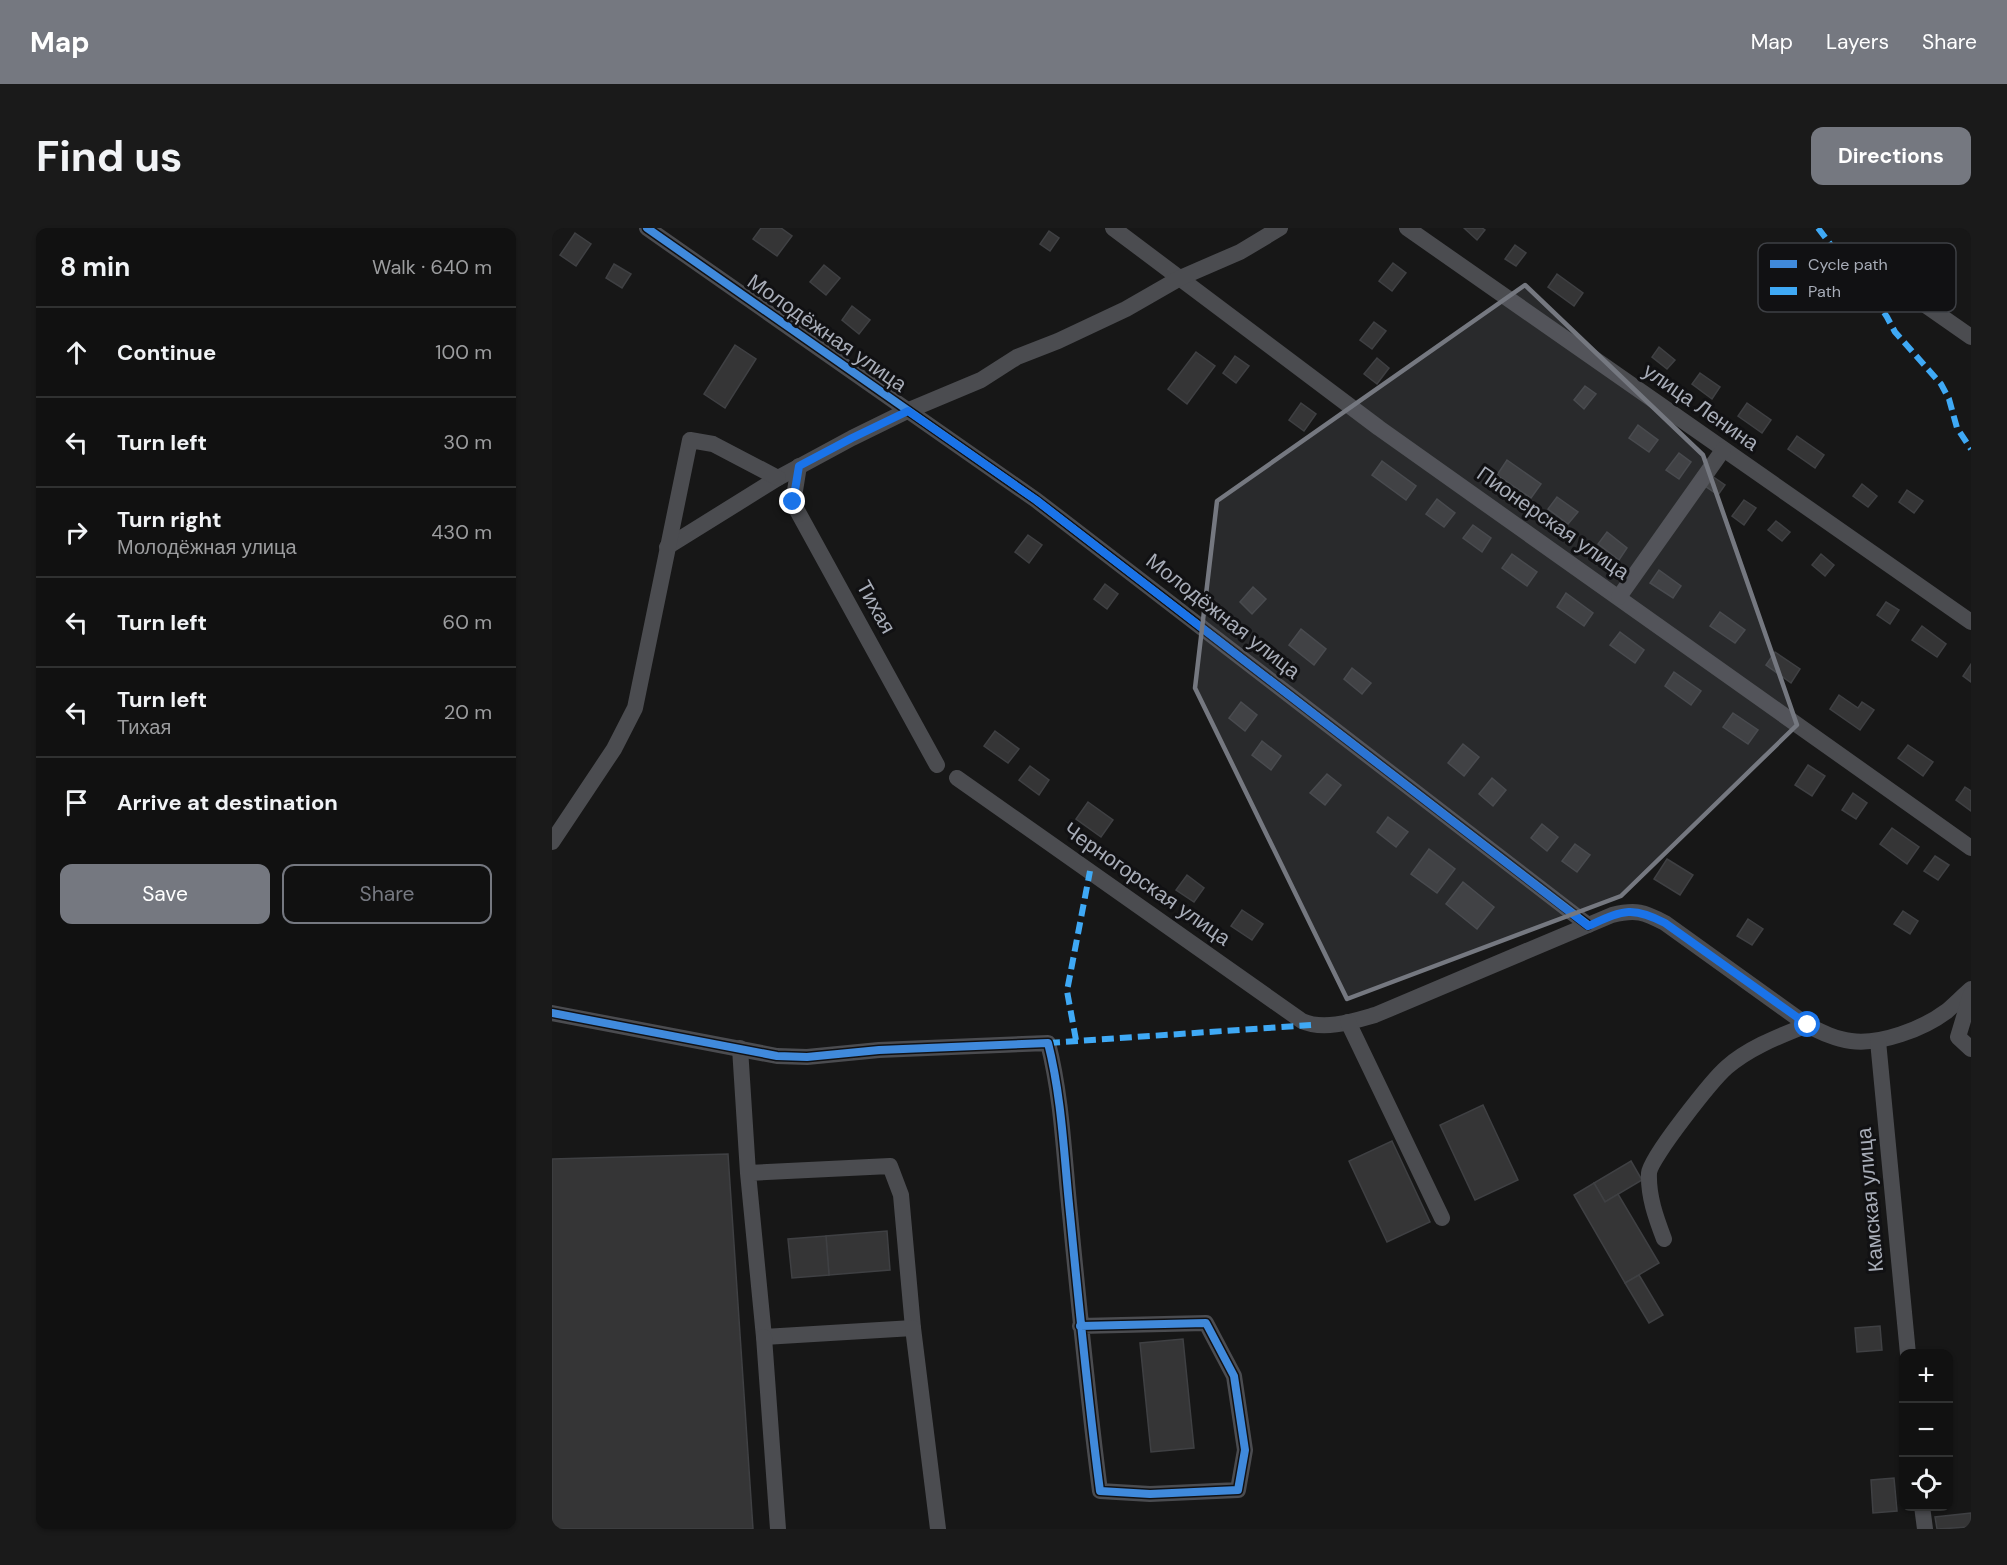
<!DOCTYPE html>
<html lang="en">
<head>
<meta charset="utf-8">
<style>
  body { margin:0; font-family:"DM Sans",sans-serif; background:#1a1a1a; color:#f1f3f6 }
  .controls { position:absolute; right:18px; bottom:18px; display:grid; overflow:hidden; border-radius:12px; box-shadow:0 2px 4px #0004 }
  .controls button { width:54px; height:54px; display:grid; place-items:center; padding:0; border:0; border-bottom:2px solid #303131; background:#111; color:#f1f3f6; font:30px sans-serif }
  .stop { position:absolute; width:18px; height:18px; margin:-14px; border:4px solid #1a73e8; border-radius:50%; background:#fff }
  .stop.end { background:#1a73e8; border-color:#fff; box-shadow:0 2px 6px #0008 }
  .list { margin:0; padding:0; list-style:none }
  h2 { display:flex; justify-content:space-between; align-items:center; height:78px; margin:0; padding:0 24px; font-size:26px }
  h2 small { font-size:20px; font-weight:400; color:#9c9d9f }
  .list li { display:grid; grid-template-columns:39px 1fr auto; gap:18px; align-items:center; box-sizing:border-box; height:90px; padding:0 24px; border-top:2px solid #303131 }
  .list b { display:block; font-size:22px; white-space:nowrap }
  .list p { margin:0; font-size:20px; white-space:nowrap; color:#9c9d9f }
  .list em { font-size:20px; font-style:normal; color:#9c9d9f }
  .actions { display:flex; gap:12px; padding:18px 24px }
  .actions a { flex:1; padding:14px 0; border:2px solid #757880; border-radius:12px; text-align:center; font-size:21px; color:#757880 }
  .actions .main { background:#757880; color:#fff }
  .icon { flex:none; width:33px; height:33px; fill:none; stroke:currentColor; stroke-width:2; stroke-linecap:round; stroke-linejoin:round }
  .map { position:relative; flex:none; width:1419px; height:1301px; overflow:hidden; border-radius:12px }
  header { display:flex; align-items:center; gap:36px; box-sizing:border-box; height:84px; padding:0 30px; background:#757880; color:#fff }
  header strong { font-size:28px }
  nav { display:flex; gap:33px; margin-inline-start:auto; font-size:21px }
  .intro { display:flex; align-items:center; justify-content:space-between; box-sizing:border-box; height:144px; padding:0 36px }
  h1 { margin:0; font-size:42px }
  .button { padding:15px 27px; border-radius:12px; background:#757880; color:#fff; font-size:21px; font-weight:700 }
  main { display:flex; gap:36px; padding:0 36px }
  aside { flex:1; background:#111; border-radius:12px; box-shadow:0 2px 4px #0004 }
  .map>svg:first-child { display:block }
</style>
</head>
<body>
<header>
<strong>Map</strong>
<nav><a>Map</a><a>Layers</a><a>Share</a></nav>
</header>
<div class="intro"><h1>Find us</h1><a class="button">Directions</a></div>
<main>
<aside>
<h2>8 min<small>Walk · 640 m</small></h2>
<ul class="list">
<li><svg class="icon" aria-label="ahead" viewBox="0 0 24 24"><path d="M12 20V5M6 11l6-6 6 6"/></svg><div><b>Continue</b></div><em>100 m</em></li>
<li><svg class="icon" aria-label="left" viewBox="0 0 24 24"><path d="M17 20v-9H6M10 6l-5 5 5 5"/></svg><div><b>Turn left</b></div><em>30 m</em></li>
<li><svg class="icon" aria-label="right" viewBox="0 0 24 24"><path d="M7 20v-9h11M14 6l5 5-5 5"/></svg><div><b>Turn right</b><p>Молодёжная улица</p></div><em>430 m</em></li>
<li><svg class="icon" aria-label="left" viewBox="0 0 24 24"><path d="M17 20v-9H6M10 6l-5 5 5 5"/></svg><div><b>Turn left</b></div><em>60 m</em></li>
<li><svg class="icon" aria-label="left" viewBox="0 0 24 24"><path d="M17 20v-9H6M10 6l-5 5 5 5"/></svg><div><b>Turn left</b><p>Тихая</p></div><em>20 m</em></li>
<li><svg class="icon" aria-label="arrive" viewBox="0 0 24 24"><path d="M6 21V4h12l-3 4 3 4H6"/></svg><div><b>Arrive at destination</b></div></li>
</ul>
<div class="actions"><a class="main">Save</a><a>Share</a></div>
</aside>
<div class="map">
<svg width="1419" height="1301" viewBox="0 0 1419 1301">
  <rect width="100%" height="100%" fill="#171717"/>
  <g fill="#353536" stroke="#3f4043" stroke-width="1.5">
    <path d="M 209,0 L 229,0 L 240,8 L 225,28 L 201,11 Z"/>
    <path d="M 912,0 L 930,0 L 933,2 L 925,12 Z"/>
    <path d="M 497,3 L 507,10 L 498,23 L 488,16 Z"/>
    <path d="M 23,5 L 39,16 L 24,38 L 8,27 Z"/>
    <path d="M 963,17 L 974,25 L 964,38 L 953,31 Z"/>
    <path d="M 841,35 L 854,45 L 840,63 L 827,53 Z"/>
    <path d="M 62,36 L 79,46 L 70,60 L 54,50 Z"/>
    <path d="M 272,37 L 288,50 L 274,67 L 258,54 Z"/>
    <path d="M 1005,46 L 1031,65 L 1022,78 L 996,59 Z"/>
    <path d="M 300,78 L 318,92 L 307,106 L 290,92 Z"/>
    <path d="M 822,94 L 834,103 L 820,121 L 808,112 Z"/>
    <path d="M 183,117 L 204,131 L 173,180 L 152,166 Z"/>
    <path d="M 1107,119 L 1123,132 L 1115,141 L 1100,129 Z"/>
    <path d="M 644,124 L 663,138 L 635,176 L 616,161 Z"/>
    <path d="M 683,128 L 697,138 L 684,155 L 671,145 Z"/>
    <path d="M 825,130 L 837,140 L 825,156 L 812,146 Z"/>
    <path d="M 1148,145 L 1168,159 L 1160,171 L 1140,156 Z"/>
    <path d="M 1033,158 L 1044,166 L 1032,181 L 1022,172 Z"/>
    <path d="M 749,175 L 764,186 L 752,203 L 737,192 Z"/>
    <path d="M 1195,175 L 1219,192 L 1210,205 L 1186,188 Z"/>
    <path d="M 1086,197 L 1106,212 L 1097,224 L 1077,210 Z"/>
    <path d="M 1245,208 L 1272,227 L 1263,240 L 1236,221 Z"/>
    <path d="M 1127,225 L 1139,234 L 1127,251 L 1114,242 Z"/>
    <path d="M 955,232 L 989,256 L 979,270 L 945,247 Z"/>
    <path d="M 830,233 L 864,258 L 854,272 L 820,247 Z"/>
    <path d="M 1160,248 L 1173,257 L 1166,267 L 1153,258 Z"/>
    <path d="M 1310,256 L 1325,268 L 1316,279 L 1301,268 Z"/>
    <path d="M 1355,262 L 1371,273 L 1362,285 L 1347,274 Z"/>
    <path d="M 1005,269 L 1026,284 L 1016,296 L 996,281 Z"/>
    <path d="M 885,271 L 903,285 L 892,299 L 874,286 Z"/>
    <path d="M 1192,272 L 1204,280 L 1192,297 L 1180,288 Z"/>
    <path d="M 1224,293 L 1238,304 L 1230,313 L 1216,302 Z"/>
    <path d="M 921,297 L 939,310 L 930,324 L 911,310 Z"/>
    <path d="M 1055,304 L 1075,320 L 1067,332 L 1046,316 Z"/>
    <path d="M 476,307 L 490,317 L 477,335 L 463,324 Z"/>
    <path d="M 960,326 L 985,344 L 975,358 L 950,340 Z"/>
    <path d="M 1269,326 L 1282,337 L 1273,348 L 1260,337 Z"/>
    <path d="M 1107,342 L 1129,358 L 1121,370 L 1098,355 Z"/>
    <path d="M 553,356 L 566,366 L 555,381 L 542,371 Z"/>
    <path d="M 701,359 L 714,371 L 700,386 L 688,374 Z"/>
    <path d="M 1014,365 L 1041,385 L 1032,398 L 1005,379 Z"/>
    <path d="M 1334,374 L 1347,382 L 1338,396 L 1325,387 Z"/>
    <path d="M 1168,384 L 1193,402 L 1183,415 L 1158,398 Z"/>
    <path d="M 1370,398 L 1394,416 L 1385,429 L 1360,412 Z"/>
    <path d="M 749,401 L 774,421 L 762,437 L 737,417 Z"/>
    <path d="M 1068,404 L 1092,422 L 1083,435 L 1058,417 Z"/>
    <path d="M 1223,424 L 1248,441 L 1239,455 L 1214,437 Z"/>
    <path d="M 1419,436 L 1419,454 L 1411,448 Z"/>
    <path d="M 800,440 L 819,455 L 810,466 L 792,451 Z"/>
    <path d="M 1122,444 L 1149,463 L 1139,477 L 1113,458 Z"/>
    <path d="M 1287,467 L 1306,480 L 1310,474 L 1322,482 L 1308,502 L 1278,481 Z"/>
    <path d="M 689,474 L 705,487 L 693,503 L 677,490 Z"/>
    <path d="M 1181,485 L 1206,502 L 1196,516 L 1171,499 Z"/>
    <path d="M 443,503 L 467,521 L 456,535 L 432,518 Z"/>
    <path d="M 710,513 L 729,528 L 719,542 L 700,527 Z"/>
    <path d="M 911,516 L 927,529 L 912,548 L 896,535 Z"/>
    <path d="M 1356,517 L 1381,534 L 1371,548 L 1346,530 Z"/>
    <path d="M 1256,537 L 1273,548 L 1260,568 L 1243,557 Z"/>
    <path d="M 478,538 L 497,552 L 487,567 L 467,552 Z"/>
    <path d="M 775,546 L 789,557 L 773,577 L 758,565 Z"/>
    <path d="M 940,550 L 954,562 L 941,578 L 927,566 Z"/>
    <path d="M 1413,559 L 1419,563 L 1419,583 L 1404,572 Z"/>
    <path d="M 1301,565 L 1315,575 L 1304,591 L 1290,582 Z"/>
    <path d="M 536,574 L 561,592 L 549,609 L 524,591 Z"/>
    <path d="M 836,589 L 856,604 L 844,619 L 825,604 Z"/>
    <path d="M 990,596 L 1006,609 L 995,623 L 979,610 Z"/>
    <path d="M 1340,600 L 1367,619 L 1355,636 L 1328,616 Z"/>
    <path d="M 1023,616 L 1038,627 L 1025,644 L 1010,633 Z"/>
    <path d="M 877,621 L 903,641 L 885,665 L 859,646 Z"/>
    <path d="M 1383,628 L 1397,637 L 1386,652 L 1372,643 Z"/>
    <path d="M 1115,631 L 1141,647 L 1128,667 L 1102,651 Z"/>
    <path d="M 635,647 L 652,660 L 642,674 L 624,662 Z"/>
    <path d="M 911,654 L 942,679 L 925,701 L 894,676 Z"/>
    <path d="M 690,682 L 711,696 L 700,712 L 679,698 Z"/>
    <path d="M 1351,683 L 1366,693 L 1358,706 L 1342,696 Z"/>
    <path d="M 1196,691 L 1211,701 L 1200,717 L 1185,708 Z"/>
    <path d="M 931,877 L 966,952 L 923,972 L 888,897 Z"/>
    <path d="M 840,913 L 878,994 L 835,1014 L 797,933 Z"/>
    <path d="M 176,926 L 201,1301 L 0,1301 L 0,931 Z"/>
    <path d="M 1079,933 L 1090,952 L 1053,974 L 1042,955 Z"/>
    <path d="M 1042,955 L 1053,974 L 1066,966 L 1107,1035 L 1073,1055 L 1022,967 Z"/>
    <path d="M 335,1003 L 338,1042 L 277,1047 L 274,1008 Z"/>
    <path d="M 274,1008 L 277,1047 L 240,1050 L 236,1011 Z"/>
    <path d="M 1087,1047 L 1111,1087 L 1097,1095 L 1073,1055 Z"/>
    <path d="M 1328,1098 L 1330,1122 L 1305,1124 L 1303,1100 Z"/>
    <path d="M 631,1111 L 642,1220 L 599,1224 L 588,1115 Z"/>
    <path d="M 1342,1250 L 1345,1283 L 1321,1285 L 1319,1252 Z"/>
    <path d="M 1419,1285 L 1419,1299 L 1385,1301 L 1383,1289 Z"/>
  </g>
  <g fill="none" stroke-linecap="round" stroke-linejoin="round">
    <g stroke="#4b4c50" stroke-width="16">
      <path d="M 95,0 L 484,272 L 1036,697"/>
      <path d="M 561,0 L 827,200 L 1419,620"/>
      <path d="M 855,0 L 1419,394"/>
      <path d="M 1356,65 L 1419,109"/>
      <path d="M 247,238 L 241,275 L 385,537"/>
      <path d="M 115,319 L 226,250 L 300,210 L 355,183 L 429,152 L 465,129 L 506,113 L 574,81 L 628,50 L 688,24 L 728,0"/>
      <path d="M 1067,369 L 1171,222"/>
      <path d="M 405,550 L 750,793 C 772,803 802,793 823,787 L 1060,687 C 1084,681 1092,684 1113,695 L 1255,797 C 1269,804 1283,811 1299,813 C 1328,817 1371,801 1395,783 C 1403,776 1411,768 1419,761"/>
      <path d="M 0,614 L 62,521 L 83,480 L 138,212 L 161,216 L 226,250"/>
      <path d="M 1419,766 L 1406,809 L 1419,821"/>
      <path d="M 0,785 L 225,828 L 255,829 L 327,822 L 496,815 C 510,870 512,929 518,986 C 527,1079 536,1171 548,1263 L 598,1266 L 686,1262 L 693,1222 L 682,1148 L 654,1095 L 528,1098"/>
      <path d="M 796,794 L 890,990"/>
      <path d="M 1326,813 L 1356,1126"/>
      <path d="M 188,820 L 196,945 L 212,1109 L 361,1100 L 349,967 L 338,938 L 196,945"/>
      <path d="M 1112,1011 C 1104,990 1096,968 1097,945 C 1098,930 1161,851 1175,839 C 1198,819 1228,808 1255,797"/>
      <path d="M 361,1100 L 386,1301"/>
      <path d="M 212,1109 L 226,1301"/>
      <path d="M 1370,1278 L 1373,1301"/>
    </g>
    <g stroke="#3fa9f5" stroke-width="6" stroke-dasharray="12 6" stroke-linecap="butt">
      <path d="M 1266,0 L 1282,21 L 1302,39 L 1335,89 L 1343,104 L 1389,156 L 1397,171 L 1405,200 L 1419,221"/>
      <path d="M 524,812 L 515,763 L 538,643"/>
      <path d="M 496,815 L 759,797"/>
    </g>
    <g stroke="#111113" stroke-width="11">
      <g id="cycleway">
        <path d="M 95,0 L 484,272 L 1036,697"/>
        <path d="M 0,785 L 225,828 L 255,829 L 327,822 L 496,815 C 510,870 512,929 518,986 C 527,1079 536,1171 548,1263 L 598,1266 L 686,1262 L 693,1222 L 682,1148 L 654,1095 L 528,1098"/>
      </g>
    </g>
    <use href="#cycleway" stroke="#408adc" stroke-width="8"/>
  </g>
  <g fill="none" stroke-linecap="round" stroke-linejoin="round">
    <path stroke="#1a73e8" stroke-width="8" d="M 241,274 L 247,238 L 300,210 L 356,183 L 484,272 L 1036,698 C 1070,683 1079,677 1113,695 L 1256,797"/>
  </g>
  <path fill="#757880" fill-opacity="0.2" stroke="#757880" stroke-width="4.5" stroke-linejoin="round" d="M 973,57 L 1151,227 L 1245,497 L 1069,668 L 795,771 L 643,460 L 665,273 Z"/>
  <g text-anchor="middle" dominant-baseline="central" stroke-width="6" stroke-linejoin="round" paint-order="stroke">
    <g font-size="21" fill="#a8adb8" stroke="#111113">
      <text transform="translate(275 105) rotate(35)">Молодёжная улица</text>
      <text transform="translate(1149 179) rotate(35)">улица Ленина</text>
      <text transform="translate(1001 295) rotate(35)">Пионерская улица</text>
      <text transform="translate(324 379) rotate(61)">Тихая</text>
      <text transform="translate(671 388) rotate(38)">Молодёжная улица</text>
      <text transform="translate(595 656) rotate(35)">Черногорская улица</text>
      <text transform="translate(1318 972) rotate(-95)">Камская улица</text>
    </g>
  </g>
  <rect x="1206" y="15" width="198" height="69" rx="9" fill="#111113" stroke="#3e4045" stroke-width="1.5"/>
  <rect x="1218" y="32" width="27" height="8" fill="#408adc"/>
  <rect x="1218" y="59" width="27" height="8" fill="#3fa9f5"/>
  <g font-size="16" fill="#a8adb8">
    <text x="1256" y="42">Cycle path</text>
    <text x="1256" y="69">Path</text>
  </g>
</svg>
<div class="controls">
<button>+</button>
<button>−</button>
<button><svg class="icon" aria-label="locate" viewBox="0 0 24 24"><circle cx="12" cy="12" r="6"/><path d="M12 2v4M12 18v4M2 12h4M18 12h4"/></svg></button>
</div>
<div class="stop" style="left:1256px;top:797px"></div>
<div class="stop end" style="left:241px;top:274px"></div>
</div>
</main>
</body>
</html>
